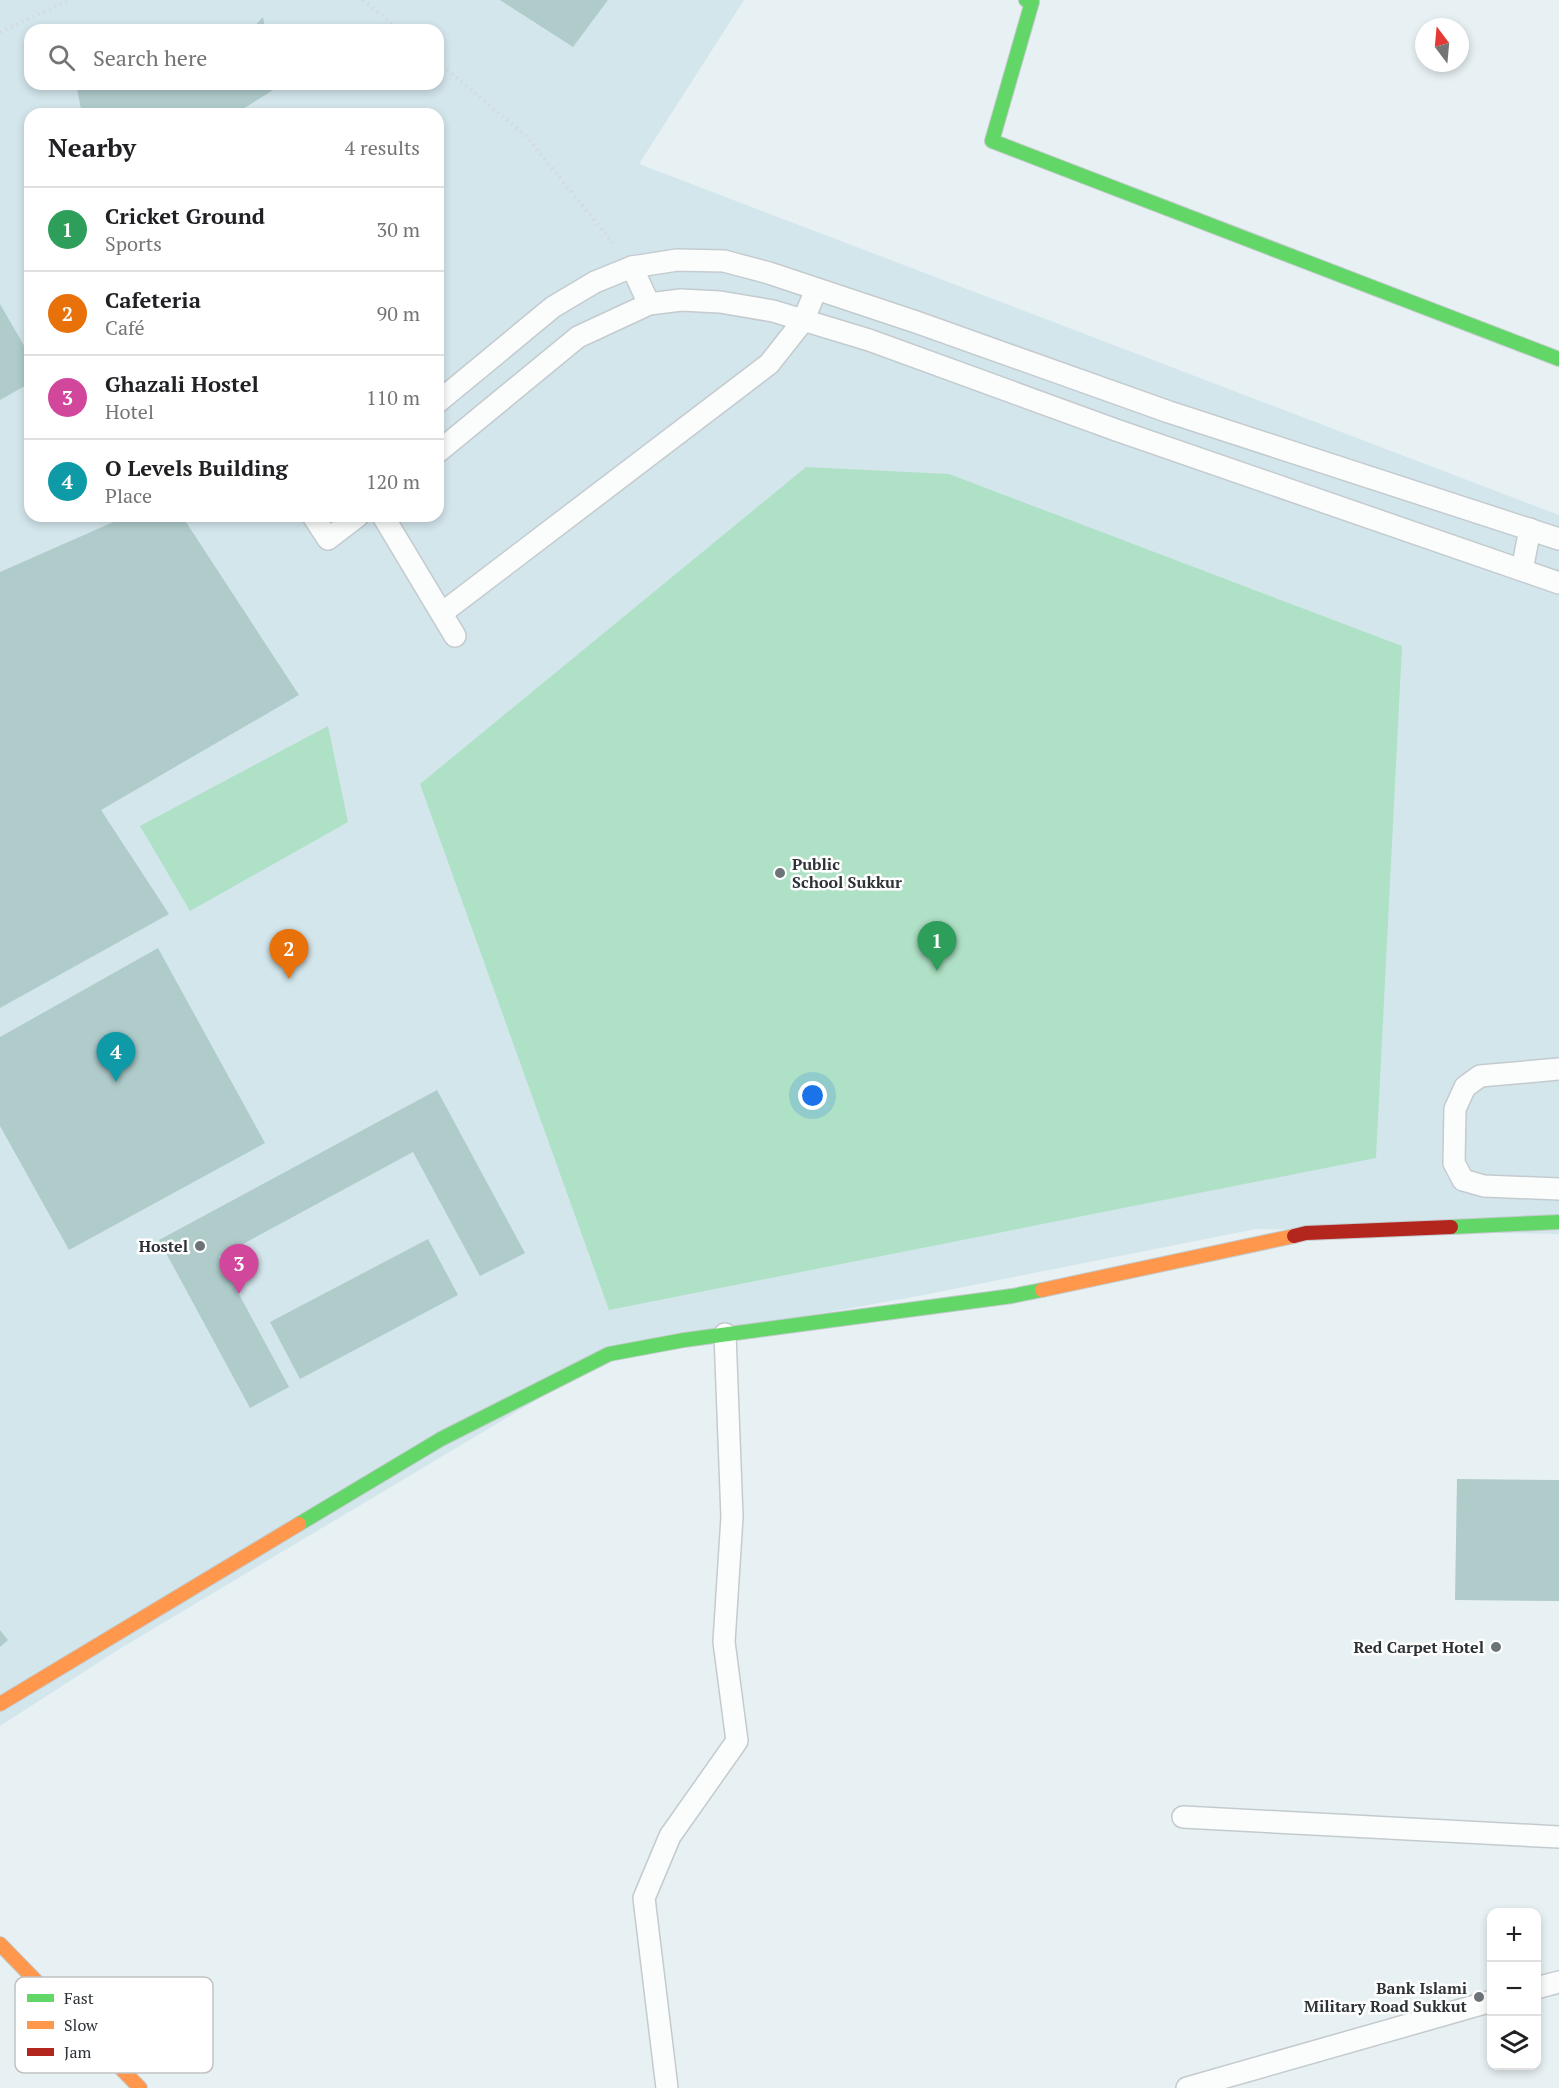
<!DOCTYPE html>
<html lang="en">
<head>
<meta charset="utf-8">
<style>
  body { margin:0; font-family:"PT Serif",serif; background:#f2f2f2; color:#202124 }
  .controls { position:absolute; right:18px; bottom:18px; display:grid; overflow:hidden; border-radius:12px; box-shadow:0 3px 9px #0003 }
  .controls button { width:54px; height:54px; display:grid; place-items:center; padding:0; border:0; border-bottom:2px solid #e0e0e0; background:#fff; color:#202124; font:30px sans-serif }
  .compass { position:absolute; left:1415px; top:18px; width:54px; height:54px; border-radius:50%; background:#fff; box-shadow:0 3px 9px #0003; rotate:344deg }
  .you { position:absolute; left:813px; top:1096px; width:21px; height:21px; margin:-15px; border:4px solid #fff; border-radius:50%; background:#1a73e8; box-shadow:0 0 0 9px #1a73e833 }
  .badge { display:grid; place-items:center; width:39px; height:39px; border-radius:50%; background:#6d7478; color:#fff; font-size:20px; font-weight:700 }
  .pin { position:absolute; translate:-50% -50px; filter:drop-shadow(0 2px 3px #0008) }
  .pin::after { content:''; position:absolute; top:32px; width:21px; height:18px; background:inherit; clip-path:polygon(0 0,100% 0,50% 100%) }
  .list { margin:0; padding:0; list-style:none }
  h2 { display:flex; justify-content:space-between; align-items:center; height:78px; margin:0; padding:0 24px; font-size:26px }
  h2 small { font-size:20px; font-weight:400; color:#757577 }
  .list li { display:grid; grid-template-columns:39px 1fr auto; gap:18px; align-items:center; box-sizing:border-box; height:84px; padding:0 24px; border-top:2px solid #e0e0e0 }
  .list b { display:block; font-size:22px; white-space:nowrap }
  .list p { margin:0; font-size:20px; white-space:nowrap; color:#757577 }
  .list em { font-size:20px; font-style:normal; color:#757577 }
  .icon { flex:none; width:33px; height:33px; fill:none; stroke:currentColor; stroke-width:2; stroke-linecap:round; stroke-linejoin:round }
  .map { position:relative; flex:none; width:1559px; height:2088px; overflow:hidden }
  .search { position:absolute; background:#fff; box-shadow:0 3px 9px #0003; left:24px; top:24px; width:420px; height:66px; display:flex; align-items:center; gap:15px; box-sizing:border-box; padding:0 21px; border-radius:18px; color:#757577; font-size:22px }
  .panel { position:absolute; background:#fff; box-shadow:0 3px 9px #0003; left:24px; top:108px; width:420px; height:414px; border-radius:18px }
  .map>svg:first-child { display:block }
</style>
</head>
<body>
<div class="map">
<svg width="1559" height="2088" viewBox="0 0 1559 2088">
  <rect width="100%" height="100%" fill="#e7f0f3"/>
  <path fill="#d3e6ec" fill-rule="evenodd" d="M 0,0 L 744,0 L 639,164 L 1559,515 L 1559,1234 L 1256,1229 L 913,1297 L 622,1349 L 121,1648 L 0,1726 ZM 30,30 L 438,30 L 438,84 L 30,84 ZM 30,114 L 438,114 L 438,516 L 30,516 Z"/>
  <g fill="#afe1c6">
    <path d="M 806,467 L 949,474 L 1402,646 L 1376,1158 L 609,1310 L 420,784 Z"/>
    <path d="M 328,726 L 348,822 L 190,911 L 140,826 Z"/>
  </g>
  <g fill="#afcccb">
    <path d="M 500,0 L 608,0 L 573,47 Z"/>
    <path d="M 263,17 L 265,30 L 251,30 Z"/>
    <path d="M 76,84 L 272,84 L 273,90 L 235,114 L 82,114 Z"/>
    <path d="M 0,304 L 30,356 L 30,383 L 0,400 Z"/>
    <path d="M 127,516 L 182,516 L 299,695 L 101,810 L 169,914 L 0,1008 L 0,572 Z"/>
    <path d="M 158,948 L 265,1143 L 69,1250 L 0,1126 L 0,1037 Z"/>
    <path d="M 437,1090 L 525,1253 L 480,1276 L 413,1152 L 219,1257 L 289,1387 L 250,1408 L 159,1240 Z"/>
    <path d="M 428,1239 L 458,1295 L 300,1379 L 270,1322 Z"/>
    <path d="M 1457,1479 L 1559,1480 L 1559,1601 L 1455,1600 Z"/>
    <path d="M 0,1630 L 8,1640 L 0,1647 Z"/>
  </g>
  <g fill="none" stroke-linecap="round" stroke-linejoin="round">
    <g stroke="#c4cbce" stroke-width="24">
      <g id="lane">
        <path d="M 632,267 L 649,304"/>
        <path d="M 438,402 L 553,307 L 595,282 L 632,267 L 677,260 L 724,261 L 769,273 L 916,322 L 1169,412 L 1559,539"/>
        <path d="M 438,452 L 578,337 L 649,304 L 681,300 L 720,302 L 773,311 L 869,340 L 1116,430 L 1559,583"/>
        <path d="M 313,516 L 328,539 L 358,516"/>
        <path d="M 383,516 L 455,636"/>
        <path d="M 1522,570 L 1530,529"/>
        <path d="M 442,613 L 769,364 L 803,321 L 816,290"/>
        <path d="M 1559,1069 L 1480,1076 L 1465,1087 L 1455,1109 L 1454,1163 L 1463,1180 L 1484,1186 L 1559,1189"/>
        <path d="M 1183,1817 L 1559,1837"/>
        <path d="M 1536,1988 L 1559,1982"/>
        <path d="M 667,2088 L 644,1898 L 670,1836 L 737,1741 L 724,1642 L 732,1517 L 725,1334"/>
        <path d="M 1187,2088 L 1492,2001"/>
      </g>
    </g>
    <g stroke="#c4cbce" stroke-width="16">
      <g id="fast">
        <path d="M 1026,0 L 1032,2 L 992,141 L 1559,359"/>
        <path d="M 1451,1227 L 1559,1222"/>
        <path d="M 299,1524 L 441,1439 L 609,1354 L 684,1340 L 1012,1296 L 1042,1290"/>
      </g>
    </g>
    <g stroke="#c4cbce" stroke-width="16">
      <g id="slow">
        <path d="M 1042,1290 L 1294,1236"/>
        <path d="M 0,1704 L 299,1524"/>
        <path d="M 0,1944 L 140,2088"/>
      </g>
    </g>
    <g stroke="#c4cbce" stroke-width="16">
      <path id="jam" d="M 1294,1236 L 1306,1233 L 1451,1227"/>
    </g>
    <g stroke="#d6d9da" stroke-width="4" stroke-dasharray="1.5 4.5" stroke-linecap="butt">
      <path d="M 363,0 L 399,30"/>
      <path d="M 0,32 L 70,0"/>
      <path d="M 438,62 L 527,137 L 613,243"/>
    </g>
    <use href="#lane" stroke="#fbfdfd" stroke-width="21"/>
    <use href="#fast" stroke="#63d668" stroke-width="14"/>
    <use href="#slow" stroke="#ff974d" stroke-width="14"/>
    <use href="#jam" stroke="#b3261e" stroke-width="14"/>
  </g>
  <g fill="#6d7478" stroke="#fff" stroke-width="2">
    <circle cx="780" cy="873" r="6"/>
    <circle cx="200" cy="1246" r="6"/>
    <circle cx="1496" cy="1647" r="6"/>
    <circle cx="1479" cy="1997" r="6"/>
  </g>
  <g text-anchor="middle" dominant-baseline="central" stroke-width="5" stroke-linejoin="round" paint-order="stroke">
    <g font-size="16" font-weight="bold" fill="#2c3235" stroke="#fff" text-anchor="end">
      <text x="792" y="864" text-anchor="start">Public<tspan x="792" dy="18">School Sukkur</tspan></text>
      <text x="188" y="1246">Hostel</text>
      <text x="1484" y="1647">Red Carpet Hotel</text>
      <text x="1467" y="1988">Bank Islami<tspan x="1467" dy="18">Military Road Sukkut</tspan></text>
    </g>
  </g>
  <rect x="15" y="1977" width="198" height="96" rx="9" fill="#fff" stroke="#c0c2c2" stroke-width="1.5"/>
  <rect x="27" y="1994" width="27" height="8" fill="#63d668"/>
  <rect x="27" y="2021" width="27" height="8" fill="#ff974d"/>
  <rect x="27" y="2048" width="27" height="8" fill="#b3261e"/>
  <g font-size="16" fill="#2c3235">
    <text x="64" y="2004">Fast</text>
    <text x="64" y="2031">Slow</text>
    <text x="64" y="2058">Jam</text>
  </g>
</svg>
<div class="controls">
<button>+</button>
<button>−</button>
<button><svg class="icon" aria-label="layers" viewBox="0 0 24 24"><path d="M12 4l9 5-9 5-9-5zM3 14l9 5 9-5"/></svg></button>
</div>
<svg class="compass" viewBox="-18 -18 36 36"><path d="M0-13l5 13h-10z" fill="#e53935"/><path d="M0 13l5-13h-10z" fill="#757577"/></svg>
<div class="you"></div>
<div class="pin badge" style="left:937px;top:971px;background:#2e9e5b">1</div>
<div class="pin badge" style="left:289px;top:979px;background:#e8710a">2</div>
<div class="pin badge" style="left:239px;top:1294px;background:#d1479c">3</div>
<div class="pin badge" style="left:116px;top:1082px;background:#0f9aa8">4</div>
<div class="search"><svg class="icon" aria-label="search" viewBox="0 0 24 24"><circle cx="10" cy="10" r="6"/><path d="M15 15l6 6"/></svg>Search here</div>
<section class="panel">
<h2>Nearby<small>4 results</small></h2>
<ul class="list">
<li><span class="badge" style="background:#2e9e5b">1</span><div><b>Cricket Ground</b><p>Sports</p></div><em>30 m</em></li>
<li><span class="badge" style="background:#e8710a">2</span><div><b>Cafeteria</b><p>Café</p></div><em>90 m</em></li>
<li><span class="badge" style="background:#d1479c">3</span><div><b>Ghazali Hostel</b><p>Hotel</p></div><em>110 m</em></li>
<li><span class="badge" style="background:#0f9aa8">4</span><div><b>O Levels Building</b><p>Place</p></div><em>120 m</em></li>
</ul>
</section>
</div>
</body>
</html>
